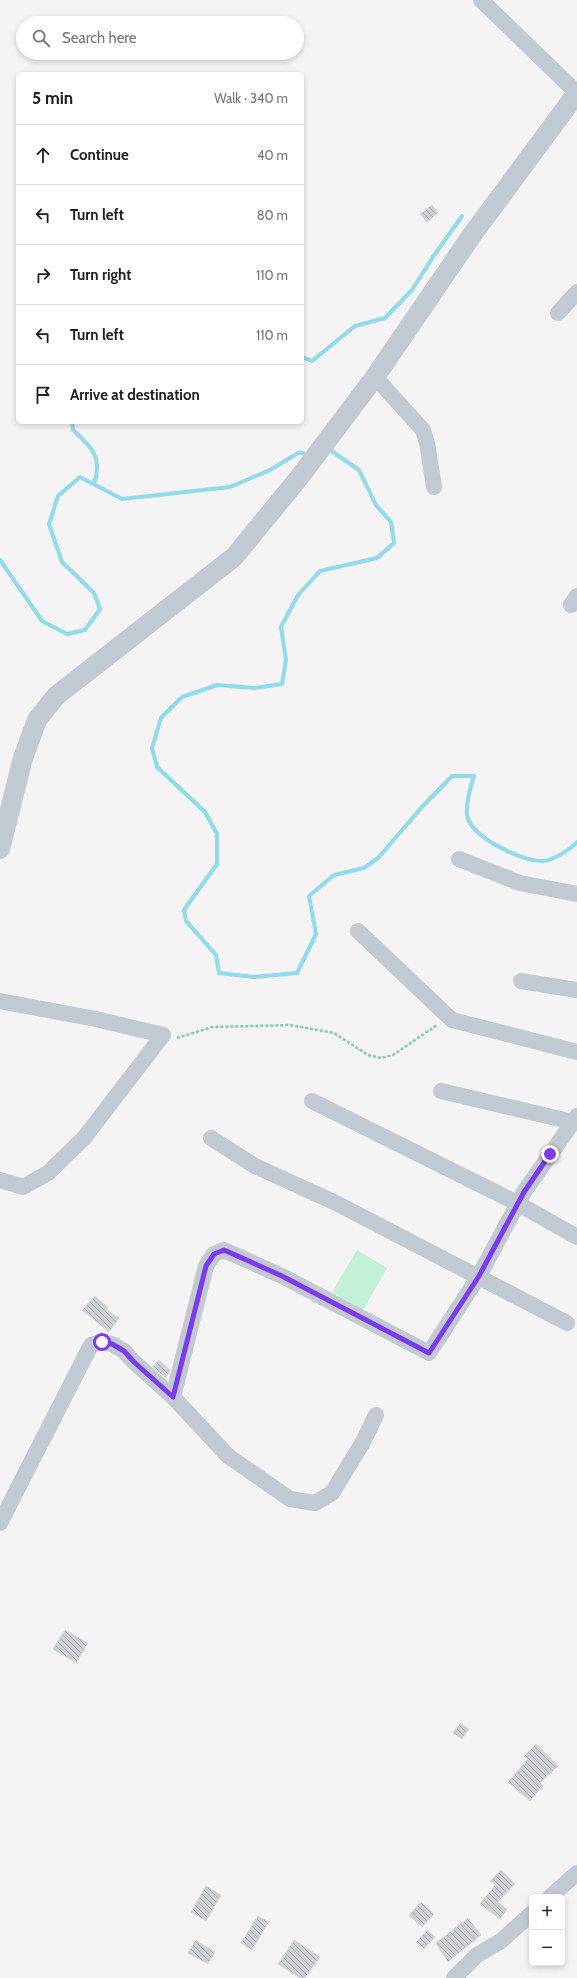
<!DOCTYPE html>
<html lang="en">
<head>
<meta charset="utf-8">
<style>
  body { margin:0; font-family:Cabin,sans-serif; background:#f6f6f6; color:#202124 }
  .controls { position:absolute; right:12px; bottom:12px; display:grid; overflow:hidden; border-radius:6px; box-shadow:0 2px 6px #0003 }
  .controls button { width:36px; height:36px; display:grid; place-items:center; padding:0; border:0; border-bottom:1px solid #e0e0e0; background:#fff; color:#202124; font:20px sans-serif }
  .stop { position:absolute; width:12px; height:12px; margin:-9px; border:3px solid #7c3aed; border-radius:50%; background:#fff }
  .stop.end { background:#7c3aed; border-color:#fff; box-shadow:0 1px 4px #0008 }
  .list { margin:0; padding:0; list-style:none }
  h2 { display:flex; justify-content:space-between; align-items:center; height:52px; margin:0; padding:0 16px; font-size:17px }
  h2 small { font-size:13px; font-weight:400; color:#757577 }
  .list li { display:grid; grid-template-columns:26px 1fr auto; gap:12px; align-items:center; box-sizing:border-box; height:60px; padding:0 16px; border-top:1px solid #e0e0e0 }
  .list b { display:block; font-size:15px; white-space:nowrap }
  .list em { font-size:13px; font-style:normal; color:#757577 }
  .icon { flex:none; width:22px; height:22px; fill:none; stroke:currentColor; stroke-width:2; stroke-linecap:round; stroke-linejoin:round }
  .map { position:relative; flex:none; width:577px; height:1978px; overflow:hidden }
  .search { position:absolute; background:#fff; box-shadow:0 2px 6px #0003; left:16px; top:16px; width:288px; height:44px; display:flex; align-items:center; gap:10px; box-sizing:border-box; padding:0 14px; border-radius:22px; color:#757577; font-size:15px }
  .panel { position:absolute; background:#fff; box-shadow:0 2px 6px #0003; left:16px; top:72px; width:288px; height:352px; border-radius:6px }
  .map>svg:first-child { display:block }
</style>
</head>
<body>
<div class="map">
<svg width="577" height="1978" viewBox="0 0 577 1978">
  <defs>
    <pattern id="building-back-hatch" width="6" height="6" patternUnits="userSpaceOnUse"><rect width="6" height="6" fill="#cdcfd5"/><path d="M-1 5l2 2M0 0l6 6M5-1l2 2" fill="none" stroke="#a8abb0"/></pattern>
  </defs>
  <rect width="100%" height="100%" fill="#f5f3f3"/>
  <path fill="#c3f1d5" d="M 357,1250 L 387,1268 L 363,1310 L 332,1292 Z"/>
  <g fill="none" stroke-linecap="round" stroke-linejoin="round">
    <g stroke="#90daee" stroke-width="4">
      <path d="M 302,357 L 312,361 L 355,326 L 385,318 L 412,290 L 433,257 L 462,216"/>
      <path d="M 72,422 L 73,430 C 92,447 103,458 94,484"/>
      <path d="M 333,452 L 359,470 L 376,505 L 391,522 L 394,543 L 377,558 L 320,571 L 298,595 L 281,627 L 286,660 L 282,684 L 254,688 L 217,685 L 182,697 L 161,718 L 152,748 L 157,767 L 205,812 L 217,834 L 217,864 L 184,910 L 186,921 L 216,955 L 219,973 L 254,977 L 297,973 L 316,934 L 309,896 L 334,875 L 364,868 L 378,858 L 421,808 L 452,776 L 474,776 C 470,788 466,802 467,815 C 470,837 523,862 543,861 C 552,861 571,849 577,842"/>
      <path d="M 0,560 L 42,621 L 67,634 L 85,630 L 100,609 L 94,593 L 62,562 L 49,524 L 58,496 L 80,477 L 122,499 L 230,487 L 270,470 L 298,453 L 303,453"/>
    </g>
  </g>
  <g fill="url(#building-back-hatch)" stroke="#d7d9de">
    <path d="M 432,205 L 438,213 L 427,222 L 420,214 Z"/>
    <path d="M 95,1296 L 108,1308 L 106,1310 L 119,1318 L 109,1332 L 82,1310 Z"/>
    <path d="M 159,1360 L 170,1370 L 166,1378 L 153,1367 Z"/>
    <path d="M 65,1630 L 88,1643 L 76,1663 L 53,1649 Z"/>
    <path d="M 460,1723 L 469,1729 L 462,1739 L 453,1733 Z"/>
    <path d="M 536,1744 L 558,1766 L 540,1783 L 543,1786 L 530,1801 L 508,1782 L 528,1759 L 524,1756 Z"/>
    <path d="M 501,1870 L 515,1884 L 498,1902 L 507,1910 L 500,1919 L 480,1904 L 495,1885 L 490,1881 Z"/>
    <path d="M 206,1886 L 221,1895 L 206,1921 L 191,1912 Z"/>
    <path d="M 421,1902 L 434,1914 L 422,1927 L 409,1915 Z"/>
    <path d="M 258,1916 L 269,1922 L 252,1950 L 241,1943 Z"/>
    <path d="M 468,1918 L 481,1935 L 448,1962 L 436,1943 Z"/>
    <path d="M 427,1930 L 435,1937 L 424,1949 L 416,1942 Z"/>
    <path d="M 195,1940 L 215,1952 L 208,1964 L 188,1953 Z"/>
    <path d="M 294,1940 L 320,1957 L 305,1978 L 300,1978 L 278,1964 Z"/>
  </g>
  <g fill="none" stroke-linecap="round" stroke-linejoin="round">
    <path stroke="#7ad0a6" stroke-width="2.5" stroke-dasharray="3 2" stroke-linecap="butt" d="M 177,1038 L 212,1027 L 290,1025 L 334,1033 L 368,1055 L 381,1058 L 393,1055 L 437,1025"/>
    <g stroke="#c1cad2" stroke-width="16">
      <path d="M 481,0 L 577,93"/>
      <path d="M 558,313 L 577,292"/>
      <path d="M 375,377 L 423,430 L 427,443 L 434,487"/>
      <path d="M 571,605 L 577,596"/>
      <path d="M 459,859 L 520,883 L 577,894"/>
      <path d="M 358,931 L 452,1020 L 577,1052"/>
      <path d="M 521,981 L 577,990"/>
      <path d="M 0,1001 L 96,1019 L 163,1035 L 84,1138 L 48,1173 L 23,1187 L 0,1180"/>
      <path d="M 441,1091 L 577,1123"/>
      <path d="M 312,1101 L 517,1203 L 577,1237"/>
      <path d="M 211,1138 L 255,1166 L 336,1203 L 567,1323"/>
      <path d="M 173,1397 L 206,1266 L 214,1254 L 224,1250 L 282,1276 L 429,1353 L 479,1276 L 524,1192 L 577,1116"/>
      <path d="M 0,1523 L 91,1345 L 102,1342 L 112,1344 L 124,1351 L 134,1362 L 173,1397 L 228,1456 L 290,1499 L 315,1503 L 332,1493 L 363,1442 L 376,1415"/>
      <path d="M 550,1897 L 577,1873"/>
      <path d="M 454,1978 L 477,1955 L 501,1941 L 532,1913"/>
    </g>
    <path stroke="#c1cad2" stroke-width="20" d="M 0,849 L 23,758 L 37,720 L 56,696 L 234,557 L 298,479 L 375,377 L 472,235 L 577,93"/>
  </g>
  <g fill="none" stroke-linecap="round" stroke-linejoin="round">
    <path stroke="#7c3aed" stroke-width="5" d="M 102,1342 L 112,1344 L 124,1351 L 134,1362 L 173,1397 L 206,1266 L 214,1254 L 224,1250 L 282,1276 L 429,1353 L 479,1276 L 524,1192 L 550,1154"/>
  </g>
</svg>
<div class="controls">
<button>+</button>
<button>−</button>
</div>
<div class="stop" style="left:102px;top:1342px"></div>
<div class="stop end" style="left:550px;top:1154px"></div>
<div class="search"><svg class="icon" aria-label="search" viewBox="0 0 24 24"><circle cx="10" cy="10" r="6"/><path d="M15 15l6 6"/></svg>Search here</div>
<section class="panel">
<h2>5 min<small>Walk · 340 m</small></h2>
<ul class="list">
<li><svg class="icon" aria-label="ahead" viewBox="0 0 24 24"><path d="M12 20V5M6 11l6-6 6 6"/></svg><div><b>Continue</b></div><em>40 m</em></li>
<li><svg class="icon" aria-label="left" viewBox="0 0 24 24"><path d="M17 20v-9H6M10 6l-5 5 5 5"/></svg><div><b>Turn left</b></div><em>80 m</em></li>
<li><svg class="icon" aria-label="right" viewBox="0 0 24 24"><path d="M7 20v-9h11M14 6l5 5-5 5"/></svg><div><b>Turn right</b></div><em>110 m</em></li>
<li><svg class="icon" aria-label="left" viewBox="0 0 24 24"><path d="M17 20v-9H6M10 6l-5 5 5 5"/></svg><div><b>Turn left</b></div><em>110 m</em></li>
<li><svg class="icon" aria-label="arrive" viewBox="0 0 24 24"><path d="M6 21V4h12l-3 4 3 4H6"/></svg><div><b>Arrive at destination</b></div></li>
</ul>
</section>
</div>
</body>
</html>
